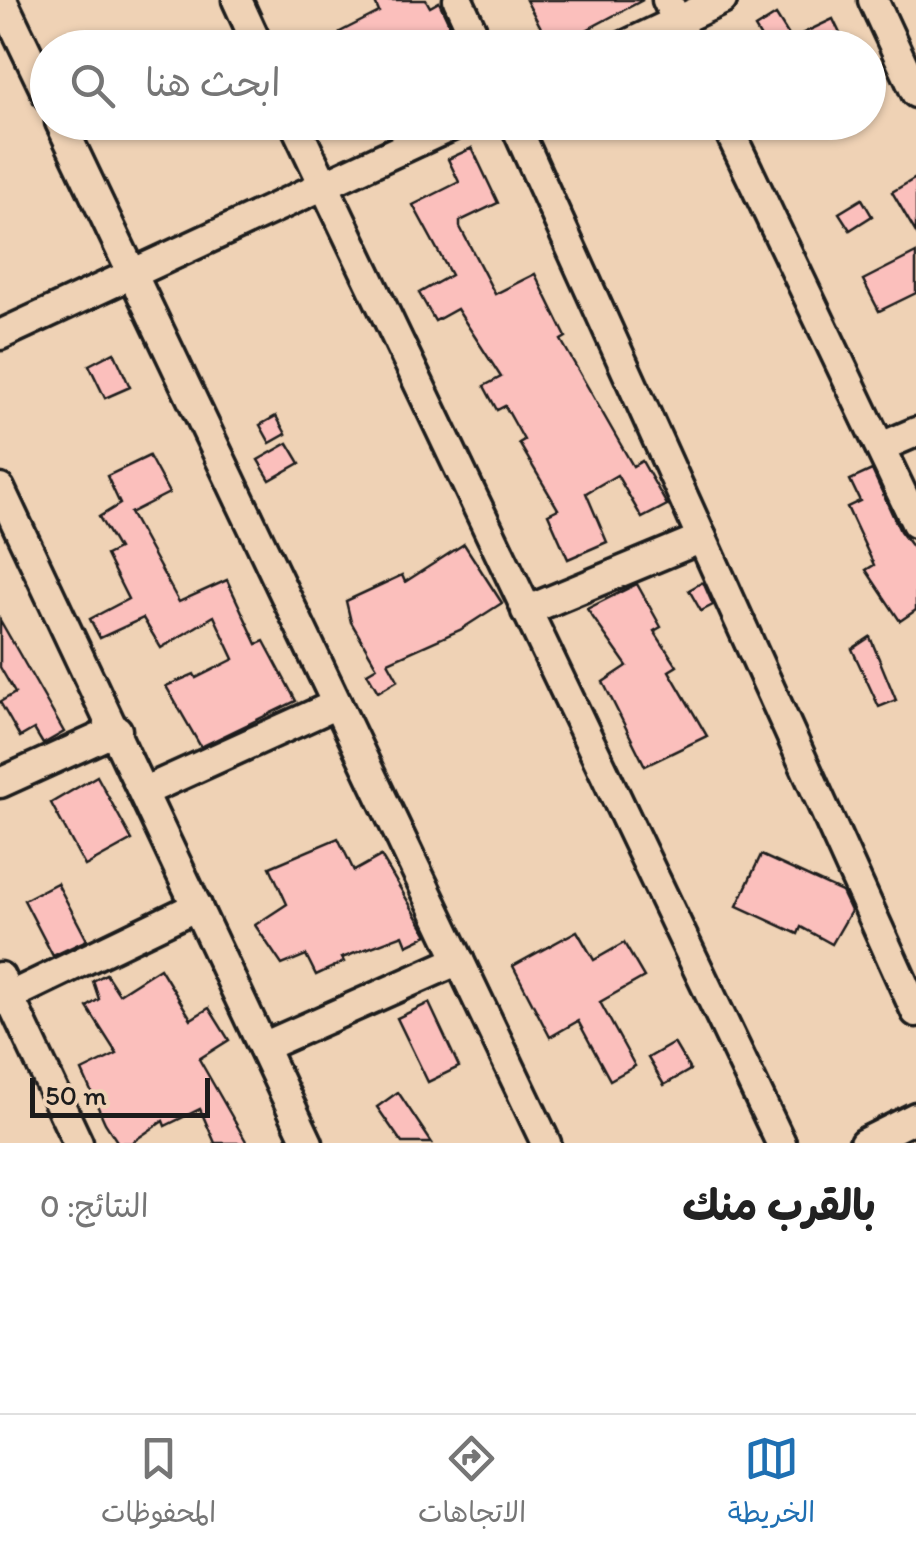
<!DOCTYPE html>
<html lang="ar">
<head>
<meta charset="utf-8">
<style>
  body { margin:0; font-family:Itim,"Playpen Sans Arabic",sans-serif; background:#f6f6f6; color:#222; direction:rtl }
  .scale { position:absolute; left:30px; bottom:25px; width:180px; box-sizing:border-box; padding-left:10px; border:5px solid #1c1c1c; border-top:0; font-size:28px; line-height:35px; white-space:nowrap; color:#1c1c1c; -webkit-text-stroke:8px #efd2b5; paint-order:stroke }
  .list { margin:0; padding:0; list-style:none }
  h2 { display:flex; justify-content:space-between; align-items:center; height:130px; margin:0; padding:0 40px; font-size:42px }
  h2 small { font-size:32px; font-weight:400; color:#767676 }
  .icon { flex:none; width:55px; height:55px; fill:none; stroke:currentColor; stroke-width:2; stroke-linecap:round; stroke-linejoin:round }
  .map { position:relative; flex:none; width:916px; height:1143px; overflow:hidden; direction:ltr }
  .search { position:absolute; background:#fff; box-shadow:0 2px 8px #0004; left:30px; right:30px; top:30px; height:110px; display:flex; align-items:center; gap:25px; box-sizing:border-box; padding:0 35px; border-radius:55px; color:#767676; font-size:38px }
  .sheet { height:270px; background:#fff }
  nav { display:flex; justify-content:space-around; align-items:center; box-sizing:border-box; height:140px; border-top:2px solid #e0e0e0; background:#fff; font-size:28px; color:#767676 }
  nav a { display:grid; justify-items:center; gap:5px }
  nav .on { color:#1f6fb2 }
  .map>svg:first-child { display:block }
</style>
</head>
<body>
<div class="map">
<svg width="916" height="1143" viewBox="0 0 916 1143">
  <rect width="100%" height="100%" fill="#efd2b5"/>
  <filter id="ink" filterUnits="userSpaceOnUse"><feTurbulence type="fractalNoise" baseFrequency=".01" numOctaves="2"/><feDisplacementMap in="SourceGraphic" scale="20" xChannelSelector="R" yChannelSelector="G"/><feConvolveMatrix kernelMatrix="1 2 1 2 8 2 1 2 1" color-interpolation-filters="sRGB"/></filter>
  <g filter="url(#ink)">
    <g fill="#fbbfbc" stroke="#1c1c1c" stroke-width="2.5">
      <path d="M 374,0 L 426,0 L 430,7 L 439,2 L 452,30 L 444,33 L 451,48 L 398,48 L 393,39 L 377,48 L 348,48 L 340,32 L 379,12 Z"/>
      <path d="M 526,0 L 643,0 L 552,48 Z"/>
      <path d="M 776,15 L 791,39 L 833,19 L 847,48 L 767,48 L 755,28 Z"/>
      <path d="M 472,148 L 498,203 L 460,221 L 460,227 L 495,294 L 535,274 L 566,337 L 561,340 L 598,405 L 633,466 L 642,461 L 667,505 L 642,518 L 617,475 L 586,493 L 607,542 L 568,559 L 548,514 L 558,509 L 519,443 L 524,440 L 505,406 L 497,410 L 484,386 L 501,377 L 457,309 L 435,321 L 419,293 L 451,275 L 413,205 L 459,182 L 448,159 Z"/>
      <path d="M 916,178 L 916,233 L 892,192 Z"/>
      <path d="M 862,199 L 872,216 L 850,230 L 839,213 Z"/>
      <path d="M 916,253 L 916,293 L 879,311 L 863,280 Z"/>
      <path d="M 114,352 L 130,387 L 105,398 L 89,365 Z"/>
      <path d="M 276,416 L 286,434 L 270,443 L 260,425 Z"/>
      <path d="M 288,443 L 300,463 L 270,480 L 258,460 Z"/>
      <path d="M 149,456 L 169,493 L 130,513 L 179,602 L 227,580 L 257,644 L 264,641 L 296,701 L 201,747 L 166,686 L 194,674 L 196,678 L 234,659 L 214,616 L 161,648 L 143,618 L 100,638 L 90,619 L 128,599 L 106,555 L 118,549 L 99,517 L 120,504 L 107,476 Z"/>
      <path d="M 872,470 L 900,531 L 916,552 L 916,610 L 900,621 L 866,570 L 874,565 L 847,507 L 860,501 L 850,480 Z"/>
      <path d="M 464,544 L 502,603 L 460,630 L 388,662 L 398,680 L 378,692 L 367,673 L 377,667 L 351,622 L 346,601 L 402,575 L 405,582 Z"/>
      <path d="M 703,582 L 713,605 L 701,611 L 689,590 Z"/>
      <path d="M 637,584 L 661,627 L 654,631 L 677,666 L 669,671 L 707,736 L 645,766 L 603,682 L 627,666 L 587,609 Z"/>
      <path d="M 0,620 L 64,732 L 43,744 L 34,729 L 20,737 L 0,702 L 15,693 L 0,667 Z"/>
      <path d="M 870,637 L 896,700 L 879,707 L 852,649 Z"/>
      <path d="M 97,776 L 132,840 L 85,866 L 51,803 Z"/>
      <path d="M 338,838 L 354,871 L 381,856 L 428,935 L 407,945 L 403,935 L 342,958 L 344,962 L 316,975 L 306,955 L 282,965 L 255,925 L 287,904 L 270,867 Z"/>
      <path d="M 761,855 L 842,892 L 851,911 L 832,944 L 801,927 L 798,934 L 737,906 Z"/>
      <path d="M 57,883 L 87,940 L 53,956 L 24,900 Z"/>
      <path d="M 577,931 L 594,960 L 624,943 L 644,977 L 600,1002 L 635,1066 L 610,1080 L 578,1021 L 550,1037 L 513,966 Z"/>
      <path d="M 160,968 L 191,1019 L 209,1008 L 229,1040 L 199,1059 L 247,1143 L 215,1143 L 200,1109 L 165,1126 L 163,1121 L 131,1143 L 118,1143 L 105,1123 L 82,1071 L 117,1054 L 87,1007 L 99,999 L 93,981 L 106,974 L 119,994 Z"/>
      <path d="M 429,1003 L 459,1067 L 428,1082 L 397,1018 Z"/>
      <path d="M 674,1043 L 690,1070 L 664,1085 L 648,1058 Z"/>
      <path d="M 398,1092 L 432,1143 L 402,1143 L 377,1107 Z"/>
    </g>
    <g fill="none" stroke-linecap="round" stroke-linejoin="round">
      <g stroke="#1c1c1c" stroke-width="35">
        <g id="minor">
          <path d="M 2,0 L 48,96"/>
          <path d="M 237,0 L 259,48"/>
          <path d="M 458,0 L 480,48"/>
          <path d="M 667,0 L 689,48"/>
          <path d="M 873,0 L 916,93"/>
          <path d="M 620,48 L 722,0"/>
          <path d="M 60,122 L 546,1143"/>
          <path d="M 294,122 L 781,1143"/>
          <path d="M 514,122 L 916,1012"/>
          <path d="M 725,122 L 916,523"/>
          <path d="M 0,335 L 460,122"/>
          <path d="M 881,447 L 916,432"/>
          <path d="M 0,489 L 308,1143"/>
          <path d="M 526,611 L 702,538"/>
          <path d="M 0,783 L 117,730"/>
          <path d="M 145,791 L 337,704"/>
          <path d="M 0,977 L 78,1143"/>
          <path d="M 0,1001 L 197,906"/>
          <path d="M 263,1047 L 459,960"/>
          <path d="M 864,1143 L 916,1117"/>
        </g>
      </g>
      <use href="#minor" stroke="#efd2b5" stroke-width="28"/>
    </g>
  </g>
</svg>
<div class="scale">50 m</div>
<div class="search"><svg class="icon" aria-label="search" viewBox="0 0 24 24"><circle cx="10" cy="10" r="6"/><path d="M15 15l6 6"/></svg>ابحث هنا</div>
</div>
<section class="sheet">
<h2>بالقرب منك<small>النتائج: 0</small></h2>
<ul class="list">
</ul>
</section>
<nav>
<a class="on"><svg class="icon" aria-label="map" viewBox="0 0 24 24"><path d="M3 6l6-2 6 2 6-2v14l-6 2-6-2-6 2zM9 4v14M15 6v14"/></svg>الخريطة</a>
<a><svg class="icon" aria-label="directions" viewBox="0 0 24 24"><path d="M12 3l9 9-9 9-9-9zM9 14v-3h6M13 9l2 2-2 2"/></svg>الاتجاهات</a>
<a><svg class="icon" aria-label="saved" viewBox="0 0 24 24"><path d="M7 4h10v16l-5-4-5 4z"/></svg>المحفوظات</a>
</nav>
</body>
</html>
